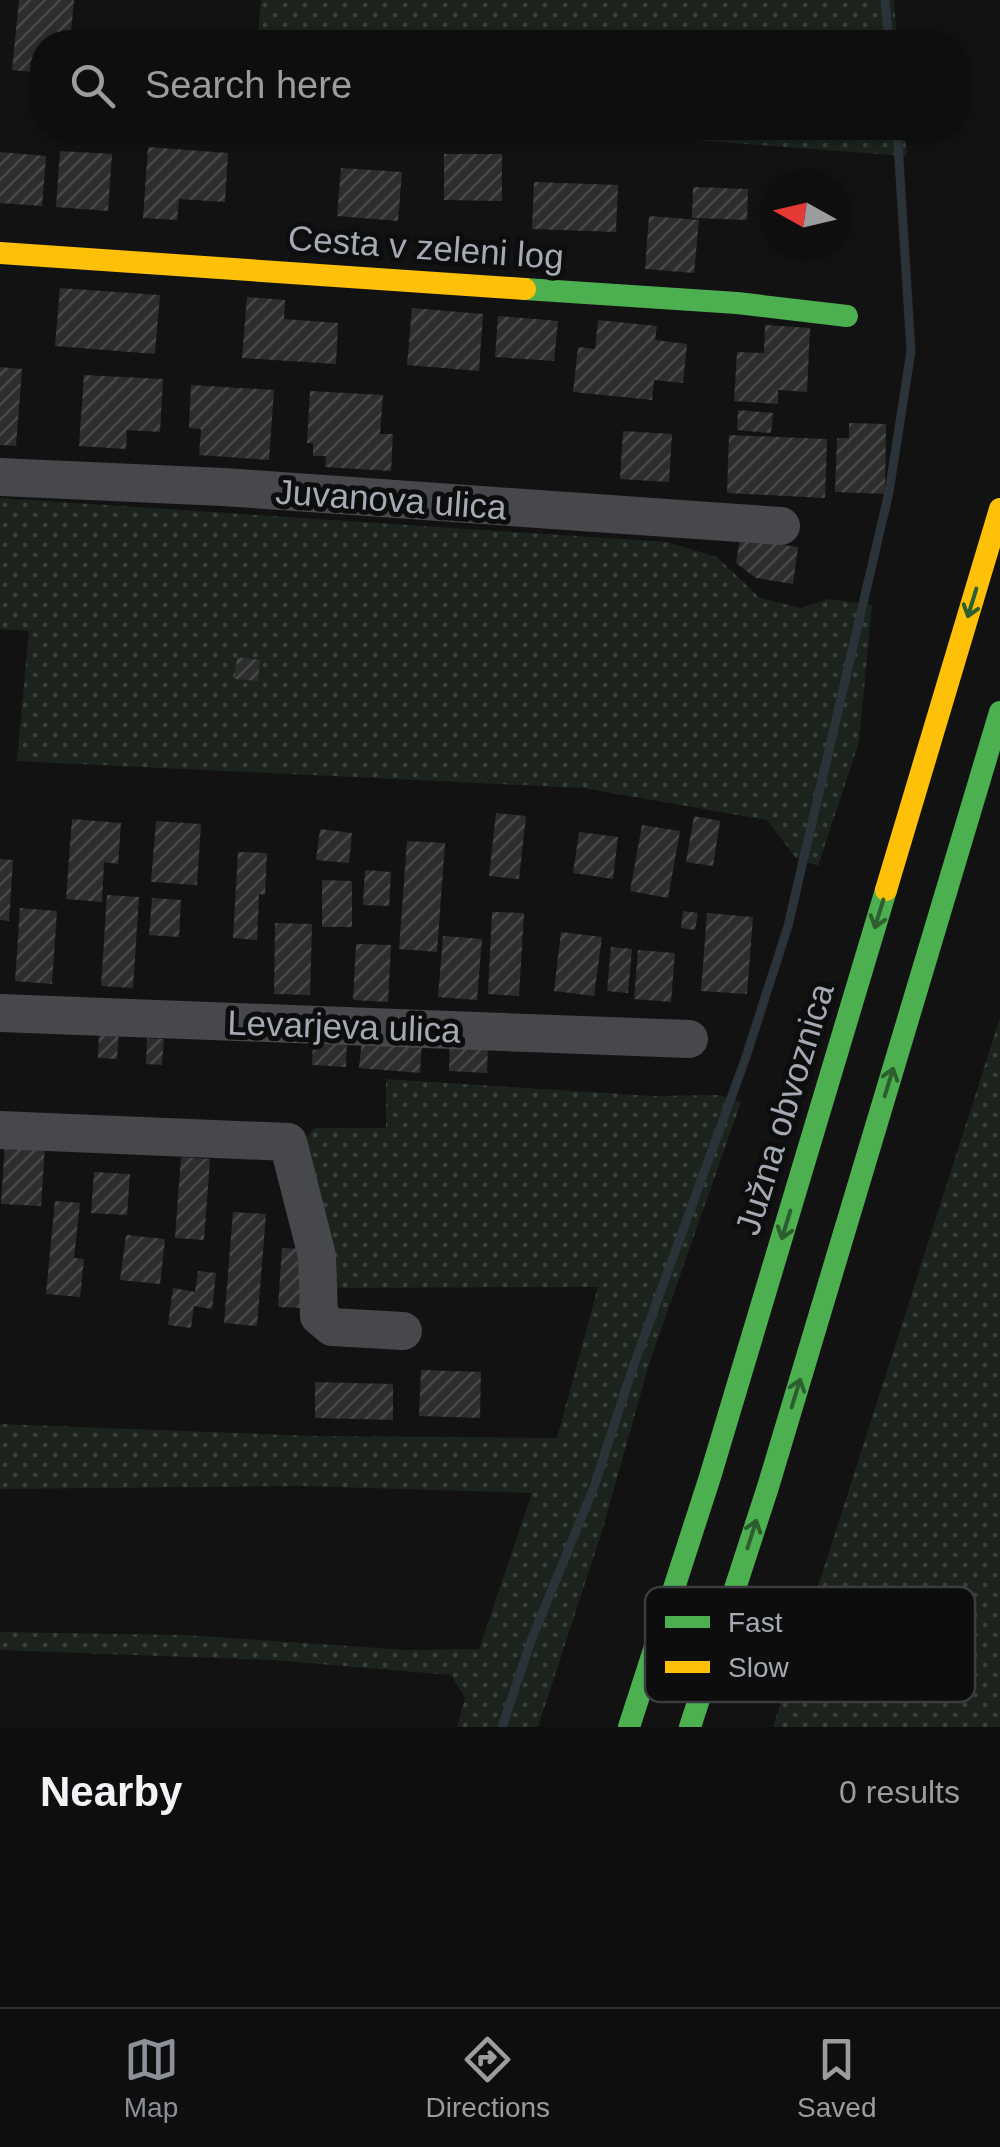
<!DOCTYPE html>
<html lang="en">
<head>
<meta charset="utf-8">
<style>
  body { margin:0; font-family:Arial,sans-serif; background:#171717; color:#f1f3f6 }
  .compass { position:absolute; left:760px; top:170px; width:90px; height:90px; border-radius:50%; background:#0e0e0e; box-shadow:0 2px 8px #0004; rotate:278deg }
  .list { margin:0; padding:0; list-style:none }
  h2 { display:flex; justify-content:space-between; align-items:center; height:130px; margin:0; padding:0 40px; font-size:42px }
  h2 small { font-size:32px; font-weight:400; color:#9b9c9e }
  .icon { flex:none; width:55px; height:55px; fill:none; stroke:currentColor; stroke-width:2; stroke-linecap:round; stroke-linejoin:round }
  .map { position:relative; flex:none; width:1000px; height:1727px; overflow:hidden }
  .search { position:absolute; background:#0e0e0e; box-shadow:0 2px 8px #0004; left:30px; right:30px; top:30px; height:110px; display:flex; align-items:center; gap:25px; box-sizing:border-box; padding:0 35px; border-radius:40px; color:#9b9c9e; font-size:38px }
  .sheet { height:280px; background:#0e0e0e }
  nav { display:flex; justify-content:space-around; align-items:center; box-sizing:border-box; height:140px; border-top:2px solid #2e2e2e; background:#0e0e0e; font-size:28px; color:#9b9c9e }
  nav a { display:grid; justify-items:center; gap:5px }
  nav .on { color:#8c9099 }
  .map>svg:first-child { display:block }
</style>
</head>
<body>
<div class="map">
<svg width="1000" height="1727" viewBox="0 0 1000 1727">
  <defs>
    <pattern id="grass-dots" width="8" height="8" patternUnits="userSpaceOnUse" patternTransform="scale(2.5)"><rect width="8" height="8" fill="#1c231d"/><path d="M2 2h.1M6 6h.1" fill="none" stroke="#3a403b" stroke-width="1.8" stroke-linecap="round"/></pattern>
    <pattern id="building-hatch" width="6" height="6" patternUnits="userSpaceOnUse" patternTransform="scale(2.5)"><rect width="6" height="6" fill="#2d2d2e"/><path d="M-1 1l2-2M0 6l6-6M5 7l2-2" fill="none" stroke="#48494a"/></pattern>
  </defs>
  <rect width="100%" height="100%" fill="#121213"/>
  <g fill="url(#grass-dots)">
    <path d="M 261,0 L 894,0 L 897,42 L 257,42 Z"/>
    <path d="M 533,128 L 904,128 L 907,156 Z"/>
    <path d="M 0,498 L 667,542 L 717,557 L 760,598 L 801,608 L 828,599 L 872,605 L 859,742 L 818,866 L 796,858 L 767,820 L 583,788 L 17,761 L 29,631 L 0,629 Z"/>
    <path d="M 1000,1018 L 1000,1727 L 773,1727 Z"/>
    <path d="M 386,1079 L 652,1096 L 719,1095 L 741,1102 L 649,1364 L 603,1528 L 538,1727 L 457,1727 L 465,1698 L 451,1675 L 272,1660 L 0,1650 L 0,1632 L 185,1635 L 408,1650 L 479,1649 L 532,1493 L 300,1486 L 0,1489 L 0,1424 L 312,1436 L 557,1438 L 598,1287 L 324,1288 L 306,1139 L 314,1128 L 386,1128 Z"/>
  </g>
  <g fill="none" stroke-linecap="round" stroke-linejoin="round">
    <g stroke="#2a3337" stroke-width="9">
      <path d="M 885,0 L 889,42"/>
      <path d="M 502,1727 L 531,1641 L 594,1487 L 632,1370 L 746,1057 L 788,926 L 889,492 L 911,351 L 897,128"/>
    </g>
  </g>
  <g fill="url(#building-hatch)">
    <path d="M 19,0 L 74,0 L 70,42 L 42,42 L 42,73 L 12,70 Z"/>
    <path d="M 148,147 L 228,153 L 225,202 L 179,199 L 177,220 L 143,218 Z"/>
    <path d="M 60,151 L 112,154 L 108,211 L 56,207 Z"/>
    <path d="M 0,152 L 46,156 L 42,206 L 0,203 Z"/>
    <path d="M 444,154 L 502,154 L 502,201 L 444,200 Z"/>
    <path d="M 341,168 L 402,172 L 398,221 L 337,216 Z"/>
    <path d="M 534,182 L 618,185 L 616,232 L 532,229 Z"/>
    <path d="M 693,187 L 748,189 L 747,220 L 692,218 Z"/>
    <path d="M 649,216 L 699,220 L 694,273 L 645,269 Z"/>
    <path d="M 60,288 L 160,295 L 155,354 L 55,346 Z"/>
    <path d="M 247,297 L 285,300 L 284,319 L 338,323 L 336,364 L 242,358 Z"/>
    <path d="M 412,308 L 483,314 L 479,371 L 407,365 Z"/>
    <path d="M 498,316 L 558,321 L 554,361 L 495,357 Z"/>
    <path d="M 598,320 L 657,326 L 655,340 L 687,344 L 683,383 L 654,380 L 652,400 L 573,392 L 578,347 L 595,349 Z"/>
    <path d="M 765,325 L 810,328 L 807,392 L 778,390 L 778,404 L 734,401 L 737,352 L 764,353 Z"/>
    <path d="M 0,367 L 22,369 L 16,446 L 0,445 Z"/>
    <path d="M 84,375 L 163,379 L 160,432 L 127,430 L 126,449 L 79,446 Z"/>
    <path d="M 191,385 L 274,390 L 269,460 L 199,455 L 201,429 L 189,428 Z"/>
    <path d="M 310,391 L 383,395 L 380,434 L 393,434 L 391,471 L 325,467 L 326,456 L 313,456 L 313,443 L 307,443 Z"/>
    <path d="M 738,410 L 773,413 L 771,433 L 737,430 Z"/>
    <path d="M 849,423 L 886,424 L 885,494 L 835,492 L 837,438 L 849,438 Z"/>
    <path d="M 623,431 L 672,434 L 669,482 L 620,479 Z"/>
    <path d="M 729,435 L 827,439 L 825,498 L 727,493 Z"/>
    <path d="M 740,539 L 798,547 L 793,584 L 756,578 L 736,563 Z"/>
    <path d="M 237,657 L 260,660 L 258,681 L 235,679 Z"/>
    <path d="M 496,813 L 526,816 L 519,879 L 489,876 Z"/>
    <path d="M 694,816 L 720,821 L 713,866 L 686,862 Z"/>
    <path d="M 72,819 L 121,823 L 118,864 L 104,862 L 102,902 L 66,899 Z"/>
    <path d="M 156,821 L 201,824 L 197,885 L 151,882 Z"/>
    <path d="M 642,825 L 680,831 L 668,898 L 630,891 Z"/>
    <path d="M 320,829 L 352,833 L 349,863 L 316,860 Z"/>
    <path d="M 579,832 L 618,837 L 613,879 L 573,873 Z"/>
    <path d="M 407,841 L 445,843 L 437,952 L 399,949 Z"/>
    <path d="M 238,852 L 267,853 L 265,895 L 259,894 L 257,940 L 233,938 Z"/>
    <path d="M 0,859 L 13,860 L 9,921 L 0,920 Z"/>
    <path d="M 365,870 L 391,872 L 389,906 L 363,905 Z"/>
    <path d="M 322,880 L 352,881 L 352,927 L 322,927 Z"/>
    <path d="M 107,895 L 139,897 L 133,988 L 101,986 Z"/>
    <path d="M 152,898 L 181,900 L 179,937 L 149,935 Z"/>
    <path d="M 20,908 L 57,911 L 52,984 L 15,981 Z"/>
    <path d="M 683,911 L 698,913 L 695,930 L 681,928 Z"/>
    <path d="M 492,912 L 524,913 L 519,996 L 488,994 Z"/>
    <path d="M 707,913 L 753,917 L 747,994 L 701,991 Z"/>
    <path d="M 275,923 L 312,924 L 310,995 L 274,994 Z"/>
    <path d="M 561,932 L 602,937 L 594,996 L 554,991 Z"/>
    <path d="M 443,936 L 482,939 L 477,1000 L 438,997 Z"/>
    <path d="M 356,944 L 391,945 L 388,1002 L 353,1000 Z"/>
    <path d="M 611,947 L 632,949 L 628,993 L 607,991 Z"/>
    <path d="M 638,950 L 675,953 L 671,1002 L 634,999 Z"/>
    <path d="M 99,1031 L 119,1032 L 117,1059 L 98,1058 Z"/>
    <path d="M 313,1035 L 347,1036 L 346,1067 L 312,1065 Z"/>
    <path d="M 147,1038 L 164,1039 L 162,1065 L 146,1064 Z"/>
    <path d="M 362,1038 L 422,1042 L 420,1073 L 359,1068 Z"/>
    <path d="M 450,1045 L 488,1047 L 487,1073 L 449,1071 Z"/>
    <path d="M 5,1144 L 45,1146 L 41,1206 L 1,1204 Z"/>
    <path d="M 181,1157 L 210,1159 L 204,1240 L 175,1238 Z"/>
    <path d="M 94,1172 L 130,1174 L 127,1215 L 91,1213 Z"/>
    <path d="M 55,1201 L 80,1203 L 74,1258 L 84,1259 L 80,1297 L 46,1294 Z"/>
    <path d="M 233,1212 L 266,1214 L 257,1326 L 224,1323 Z"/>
    <path d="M 126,1235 L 165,1239 L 160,1284 L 120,1280 Z"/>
    <path d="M 282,1248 L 306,1249 L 303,1308 L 278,1307 Z"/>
    <path d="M 198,1271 L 216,1273 L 212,1309 L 194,1306 L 191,1328 L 168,1325 L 173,1288 L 195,1292 Z"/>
    <path d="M 421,1370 L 481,1372 L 480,1418 L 419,1416 Z"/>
    <path d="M 315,1382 L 393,1384 L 393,1420 L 315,1418 Z"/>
  </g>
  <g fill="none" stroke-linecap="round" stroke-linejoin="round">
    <g stroke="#47484b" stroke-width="38">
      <path d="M 0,477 L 223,487 L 781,526"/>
      <path d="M 0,1013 L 689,1039"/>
      <path d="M 0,1130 L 288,1142 L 317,1256 L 319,1316 L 332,1327 L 403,1331"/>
    </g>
    <g stroke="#4caf50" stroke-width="22">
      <path d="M 525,289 L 737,303 L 847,316"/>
      <path d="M 629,1727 L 710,1477 L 886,890"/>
      <path d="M 690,1727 L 768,1487 L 1000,712"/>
    </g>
    <g stroke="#ffc107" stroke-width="22">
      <path d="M 0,253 L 525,289"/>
      <path d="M 886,890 L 1000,509"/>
    </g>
  </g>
  <defs><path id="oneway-shaft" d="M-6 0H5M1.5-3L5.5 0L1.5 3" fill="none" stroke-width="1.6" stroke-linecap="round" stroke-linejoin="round" transform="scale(2.5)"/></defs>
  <g stroke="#2c5e2f">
    <use href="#oneway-shaft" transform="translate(972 603) rotate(107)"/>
    <use href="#oneway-shaft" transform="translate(879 914) rotate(107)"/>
    <use href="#oneway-shaft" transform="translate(889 1082) rotate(-73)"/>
    <use href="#oneway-shaft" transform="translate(786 1225) rotate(107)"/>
    <use href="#oneway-shaft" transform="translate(796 1393) rotate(-73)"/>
    <use href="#oneway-shaft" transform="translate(752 1534) rotate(-72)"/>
  </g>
  <g text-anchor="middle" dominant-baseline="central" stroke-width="10" stroke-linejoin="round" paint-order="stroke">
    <g font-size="35" fill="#a4aab3" stroke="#0d0d0e">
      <text transform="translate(426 247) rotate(4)">Cesta v zeleni log</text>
      <text transform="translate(391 499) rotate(4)">Juvanova ulica</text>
      <text transform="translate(344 1026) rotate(2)">Levarjeva ulica</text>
      <text transform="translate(784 1109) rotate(-73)">Južna obvoznica</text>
    </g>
  </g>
  <rect x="645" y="1587" width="330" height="115" rx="15" fill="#0d0d0e" stroke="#3a3c40" stroke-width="2.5"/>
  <rect x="665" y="1616" width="45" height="12" fill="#4caf50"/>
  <rect x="665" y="1661" width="45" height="12" fill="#ffc107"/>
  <g font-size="28" fill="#a4aab3">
    <text x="728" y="1632">Fast</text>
    <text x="728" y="1677">Slow</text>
  </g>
</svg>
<svg class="compass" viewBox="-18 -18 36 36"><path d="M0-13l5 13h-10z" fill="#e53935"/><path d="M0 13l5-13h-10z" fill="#9b9c9e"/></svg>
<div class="search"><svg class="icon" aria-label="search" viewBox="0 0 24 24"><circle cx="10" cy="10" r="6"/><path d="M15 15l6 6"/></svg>Search here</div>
</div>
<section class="sheet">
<h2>Nearby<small>0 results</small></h2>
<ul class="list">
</ul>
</section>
<nav>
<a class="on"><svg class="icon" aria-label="map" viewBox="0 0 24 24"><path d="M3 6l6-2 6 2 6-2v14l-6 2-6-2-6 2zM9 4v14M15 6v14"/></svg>Map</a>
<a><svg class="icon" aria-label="directions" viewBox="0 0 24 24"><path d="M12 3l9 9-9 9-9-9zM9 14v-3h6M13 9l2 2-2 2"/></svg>Directions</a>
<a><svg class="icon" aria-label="saved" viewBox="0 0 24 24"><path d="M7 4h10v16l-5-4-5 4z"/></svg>Saved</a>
</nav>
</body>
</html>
